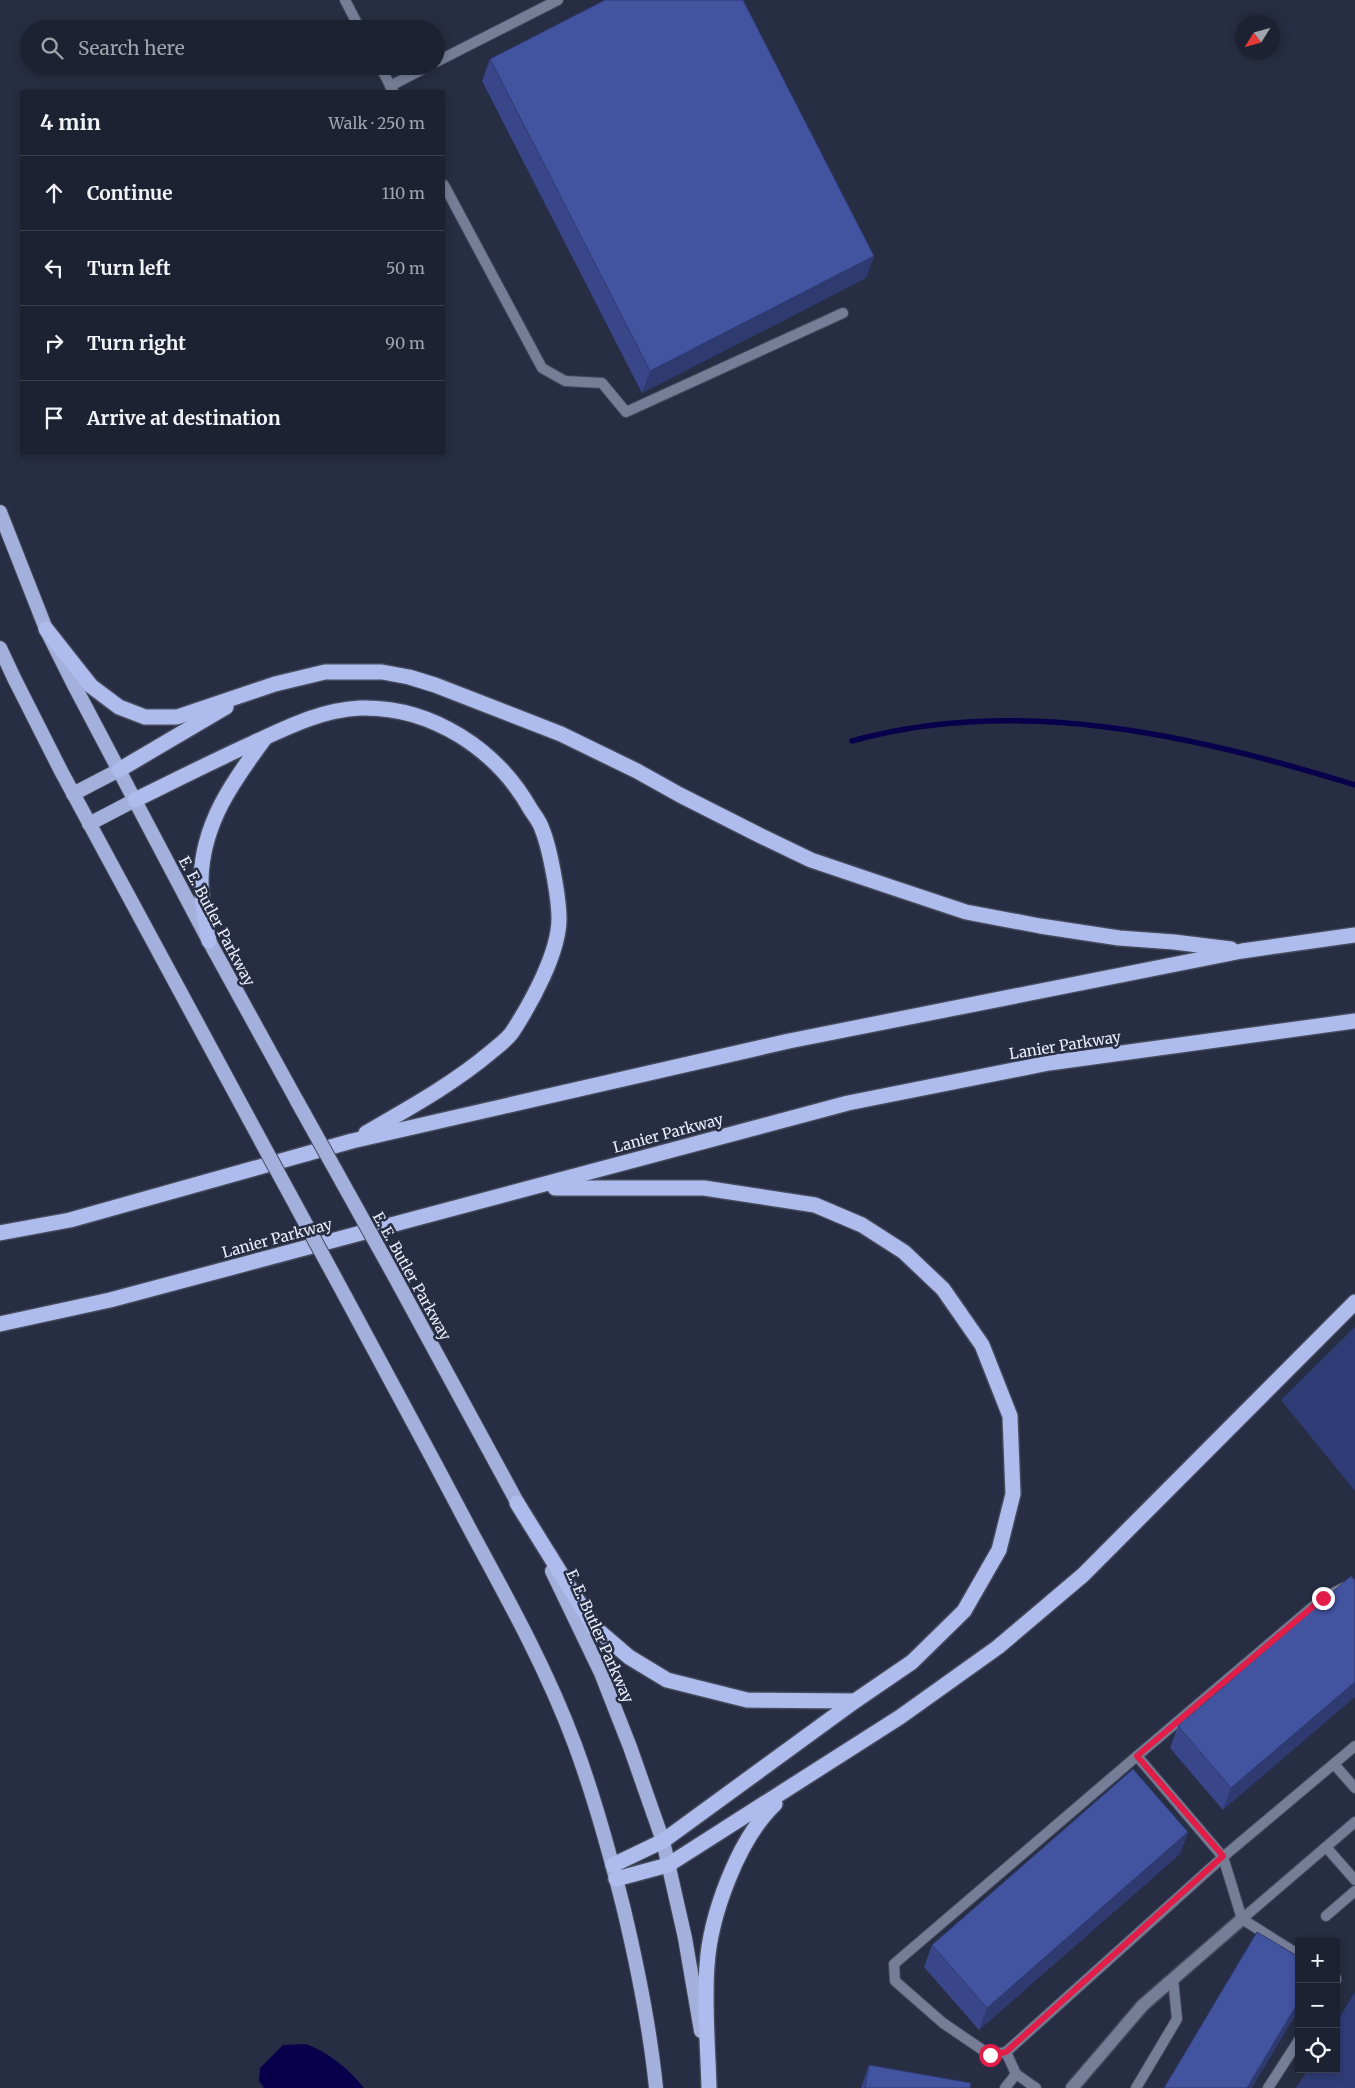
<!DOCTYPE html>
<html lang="en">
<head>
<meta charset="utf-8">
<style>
  body { margin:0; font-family:Merriweather,serif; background:#2a2f3e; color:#f1f3f6 }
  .controls { position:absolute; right:15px; bottom:15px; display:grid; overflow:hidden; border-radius:0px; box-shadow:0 2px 8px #0003 }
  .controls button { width:45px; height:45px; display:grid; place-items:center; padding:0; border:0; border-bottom:1px solid #3b3f4d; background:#1d2232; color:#f1f3f6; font:25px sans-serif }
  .compass { position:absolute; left:1235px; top:15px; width:45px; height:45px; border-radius:50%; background:#1d2232; box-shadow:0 2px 8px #0003; rotate:233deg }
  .stop { position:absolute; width:15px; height:15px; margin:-11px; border:4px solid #e11d48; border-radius:50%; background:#fff }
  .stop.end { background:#e11d48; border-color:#fff; box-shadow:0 1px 5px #0008 }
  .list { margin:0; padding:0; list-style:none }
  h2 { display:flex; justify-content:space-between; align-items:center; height:65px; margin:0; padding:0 20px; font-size:21px }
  h2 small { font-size:16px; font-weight:400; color:#a0a4ac }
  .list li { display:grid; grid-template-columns:32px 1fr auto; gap:15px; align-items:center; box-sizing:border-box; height:75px; padding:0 20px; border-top:1px solid #3b3f4d }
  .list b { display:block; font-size:19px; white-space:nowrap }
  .list em { font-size:16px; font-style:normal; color:#a0a4ac }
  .icon { flex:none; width:28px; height:28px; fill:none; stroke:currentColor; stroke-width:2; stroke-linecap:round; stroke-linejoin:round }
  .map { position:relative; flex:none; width:1355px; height:2088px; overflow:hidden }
  .search { position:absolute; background:#1d2232; box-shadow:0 2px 8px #0003; left:20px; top:20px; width:425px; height:55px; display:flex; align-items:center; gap:12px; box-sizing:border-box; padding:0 18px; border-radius:28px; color:#a0a4ac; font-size:19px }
  .panel { position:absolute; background:#1d2232; box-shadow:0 2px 8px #0003; left:20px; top:90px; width:425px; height:365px; border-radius:0px }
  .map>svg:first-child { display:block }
</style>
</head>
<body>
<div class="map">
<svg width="1355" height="2088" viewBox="0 0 1355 2088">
  <rect width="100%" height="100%" fill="#272d42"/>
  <g fill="#303c75">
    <path d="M 1355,1327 L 1355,1491 L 1281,1400 Z"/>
    <path d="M 1355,1992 L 1355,2088 L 1296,2088 L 1308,2069 L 1336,2069 L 1336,2023 Z"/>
  </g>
  <path fill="#09004c" d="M 306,2044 C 328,2052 349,2069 364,2088 L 264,2088 L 259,2081 L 260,2068 L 283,2045 Z"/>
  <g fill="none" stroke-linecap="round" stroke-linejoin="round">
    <path stroke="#09004c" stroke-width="5.5" d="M 852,741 C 1018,695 1195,735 1355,785"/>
    <g stroke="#44495b" stroke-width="12">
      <g id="service">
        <path d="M 345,0 L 360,29"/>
        <path d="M 436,62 L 558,0"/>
        <path d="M 380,66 L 393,91"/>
        <path d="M 390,86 L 429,66"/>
        <path d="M 444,185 L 542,368 L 565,381 L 602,383 L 626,412 L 843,313"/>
        <path d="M 1355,1586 L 1351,1584 L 1323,1598 L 1137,1756 L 1223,1857 L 1355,1746"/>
        <path d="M 1137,1756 L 894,1964 L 895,1981 L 943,2023 L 990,2055 L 1006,2052 L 1223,1857 L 1242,1919 L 1299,1955"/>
        <path d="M 1334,1764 L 1355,1788"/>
        <path d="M 1326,1847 L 1355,1880"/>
        <path d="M 1326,1916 L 1355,1891"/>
        <path d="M 1242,1919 L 1355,1822"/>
        <path d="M 1336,1978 L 1336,1980"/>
        <path d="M 1006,2052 L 1016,2074"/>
        <path d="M 1005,2088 L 1016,2074 L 1036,2088"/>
        <path d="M 1136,2088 L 1177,2019 L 1173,1979"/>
        <path d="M 1268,2088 L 1299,2040"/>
      </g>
    </g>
    <g stroke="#44495b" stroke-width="15">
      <path id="minor" d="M 1072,2088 L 1143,2005 L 1242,1919"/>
    </g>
    <g stroke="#44495b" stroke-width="16">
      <g id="trunk">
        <path d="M 0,512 L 46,629 L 74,685 L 209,941 L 297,1101"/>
        <path d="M 0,648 L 14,678 L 61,771 L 249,1119"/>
        <path d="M 73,794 L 119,770"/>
        <path d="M 89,824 L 135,800"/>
        <path d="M 391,1270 L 522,1511"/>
        <path d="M 345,1296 C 388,1376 431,1455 473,1535 C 510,1603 548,1672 575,1745 C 595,1799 610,1854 624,1910 C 638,1969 650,2028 656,2088"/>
        <path d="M 552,1571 L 601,1673 L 630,1747 L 663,1841 L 685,1938 L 701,2031"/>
      </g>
    </g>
    <g stroke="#44495b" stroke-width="18">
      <g id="motorway">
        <path d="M 46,629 L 91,686 L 119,707 L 145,717 L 177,717 L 275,684 L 325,672 L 382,672 L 409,677 L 435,685 L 561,734 L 637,771 L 680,795 L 761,836 L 811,860 L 885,885 L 966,912 L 1040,926 L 1119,938 L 1174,942 L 1231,949"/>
        <path d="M 119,770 L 226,707"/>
        <path d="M 135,800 C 174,781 213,761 253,743 C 288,727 321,710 360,708 C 431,706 497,749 531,810 C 535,816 540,822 542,829 C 550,848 559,898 559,919 C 559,953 531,1003 513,1031 C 508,1039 498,1046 491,1052 C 453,1084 409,1108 366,1133"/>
        <path d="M 209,941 C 205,921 201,900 201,880 C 202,824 233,781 265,738"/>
        <path d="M 555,1188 L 704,1188 L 815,1205 L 862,1225 L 904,1252 L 943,1289 L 982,1345 L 1010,1416 L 1013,1494 L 999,1550 L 964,1611 L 912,1662 L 855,1701 L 663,1841 L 613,1865"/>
        <path d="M 0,1233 L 70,1220 L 352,1141 L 789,1041 L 1242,951 L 1355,935"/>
        <path d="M 0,1324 L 110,1300 L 848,1103 L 1049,1063 L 1355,1021"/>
        <path d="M 517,1503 L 594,1627 L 629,1657 L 667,1680 L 747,1700 L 855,1701"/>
        <path d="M 616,1879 L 668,1865 L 900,1717 L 998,1647 L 1083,1575 L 1355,1302"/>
        <path d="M 709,2088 C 708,2049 704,2004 707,1966 C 710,1916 738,1839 775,1804"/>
      </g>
    </g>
    <use href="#service" stroke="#767e97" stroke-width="10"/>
    <use href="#minor" stroke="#767e97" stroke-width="12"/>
    <use href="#trunk" stroke="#a2b0db" stroke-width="14"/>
    <use href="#motorway" stroke="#adbcec" stroke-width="15"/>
    <g stroke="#44495b" stroke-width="16" stroke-linecap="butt">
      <g id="trunk-bridge">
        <path d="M 297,1101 L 391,1270"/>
        <path d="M 249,1119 L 345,1296"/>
      </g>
    </g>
    <use href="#trunk-bridge" stroke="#a2b0db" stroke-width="14"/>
  </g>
  <g fill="#39478a">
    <path d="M 490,59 L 874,256 L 866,278 L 642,393 L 482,81 Z"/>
    <path d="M 1355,1581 L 1223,1810 L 1170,1748 L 1178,1726 Z"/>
    <path d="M 1188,1832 L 1180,1854 L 979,2030 L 924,1967 L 932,1945 Z"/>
    <path d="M 869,2065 L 970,2088 L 861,2088 Z"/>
  </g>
  <g fill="#2e3a70">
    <path d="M 874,256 L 866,278 L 642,393 L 650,371 Z"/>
    <path d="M 1355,1682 L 1355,1697 L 1223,1810 L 1231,1788 Z"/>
    <path d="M 1188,1832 L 1180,1854 L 979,2030 L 987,2008 Z"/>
    <path d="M 1299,2001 L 1299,2009 L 1252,2088 L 1247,2088 Z"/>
  </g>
  <g fill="#4253a0" stroke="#2e3a70">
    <path d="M 605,0 L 743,0 L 874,256 L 650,371 L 490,59 Z"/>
    <path d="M 1351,1576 L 1355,1581 L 1355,1682 L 1231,1788 L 1178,1726 Z"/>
    <path d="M 1133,1769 L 1188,1832 L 987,2008 L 932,1945 Z"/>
    <path d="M 1257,1932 L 1299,1957 L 1299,2001 L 1247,2088 L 1164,2088 Z"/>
    <path d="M 869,2065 L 971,2083 L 970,2088 L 865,2088 Z"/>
  </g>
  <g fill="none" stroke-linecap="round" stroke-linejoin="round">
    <path stroke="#e11d48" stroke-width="6" d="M 990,2055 L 1006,2052 L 1223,1856 L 1137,1756 L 1323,1598"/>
  </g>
  <g text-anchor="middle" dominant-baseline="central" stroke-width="5" stroke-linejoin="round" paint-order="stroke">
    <g font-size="15" fill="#eaeefc" stroke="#272d42">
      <text transform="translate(217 921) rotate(62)">E. E. Butler Parkway</text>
      <text transform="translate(1065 1045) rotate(-9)">Lanier Parkway</text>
      <text transform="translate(668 1133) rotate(-15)">Lanier Parkway</text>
      <text transform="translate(277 1238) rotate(-15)">Lanier Parkway</text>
      <text transform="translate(412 1276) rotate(61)">E. E. Butler Parkway</text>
      <text transform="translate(600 1636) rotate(66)">E. E. Butler Parkway</text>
    </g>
  </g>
</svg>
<div class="controls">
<button>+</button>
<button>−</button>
<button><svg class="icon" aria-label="locate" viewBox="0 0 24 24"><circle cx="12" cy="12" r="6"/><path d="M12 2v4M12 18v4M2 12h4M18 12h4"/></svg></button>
</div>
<svg class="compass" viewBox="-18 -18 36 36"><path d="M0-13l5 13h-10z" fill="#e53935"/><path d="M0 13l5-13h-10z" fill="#a0a4ac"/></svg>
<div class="stop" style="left:990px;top:2055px"></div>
<div class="stop end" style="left:1323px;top:1598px"></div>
<div class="search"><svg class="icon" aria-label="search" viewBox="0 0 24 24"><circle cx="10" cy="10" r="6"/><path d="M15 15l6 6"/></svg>Search here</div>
<section class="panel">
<h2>4 min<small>Walk · 250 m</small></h2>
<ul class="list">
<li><svg class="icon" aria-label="ahead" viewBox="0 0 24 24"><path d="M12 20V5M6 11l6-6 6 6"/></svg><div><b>Continue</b></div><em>110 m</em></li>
<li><svg class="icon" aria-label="left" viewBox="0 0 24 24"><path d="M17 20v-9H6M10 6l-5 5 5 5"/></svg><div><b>Turn left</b></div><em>50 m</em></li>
<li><svg class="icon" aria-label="right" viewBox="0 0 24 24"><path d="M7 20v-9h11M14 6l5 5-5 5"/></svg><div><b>Turn right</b></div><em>90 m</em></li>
<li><svg class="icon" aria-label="arrive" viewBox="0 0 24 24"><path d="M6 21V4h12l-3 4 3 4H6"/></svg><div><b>Arrive at destination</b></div></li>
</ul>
</section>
</div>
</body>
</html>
